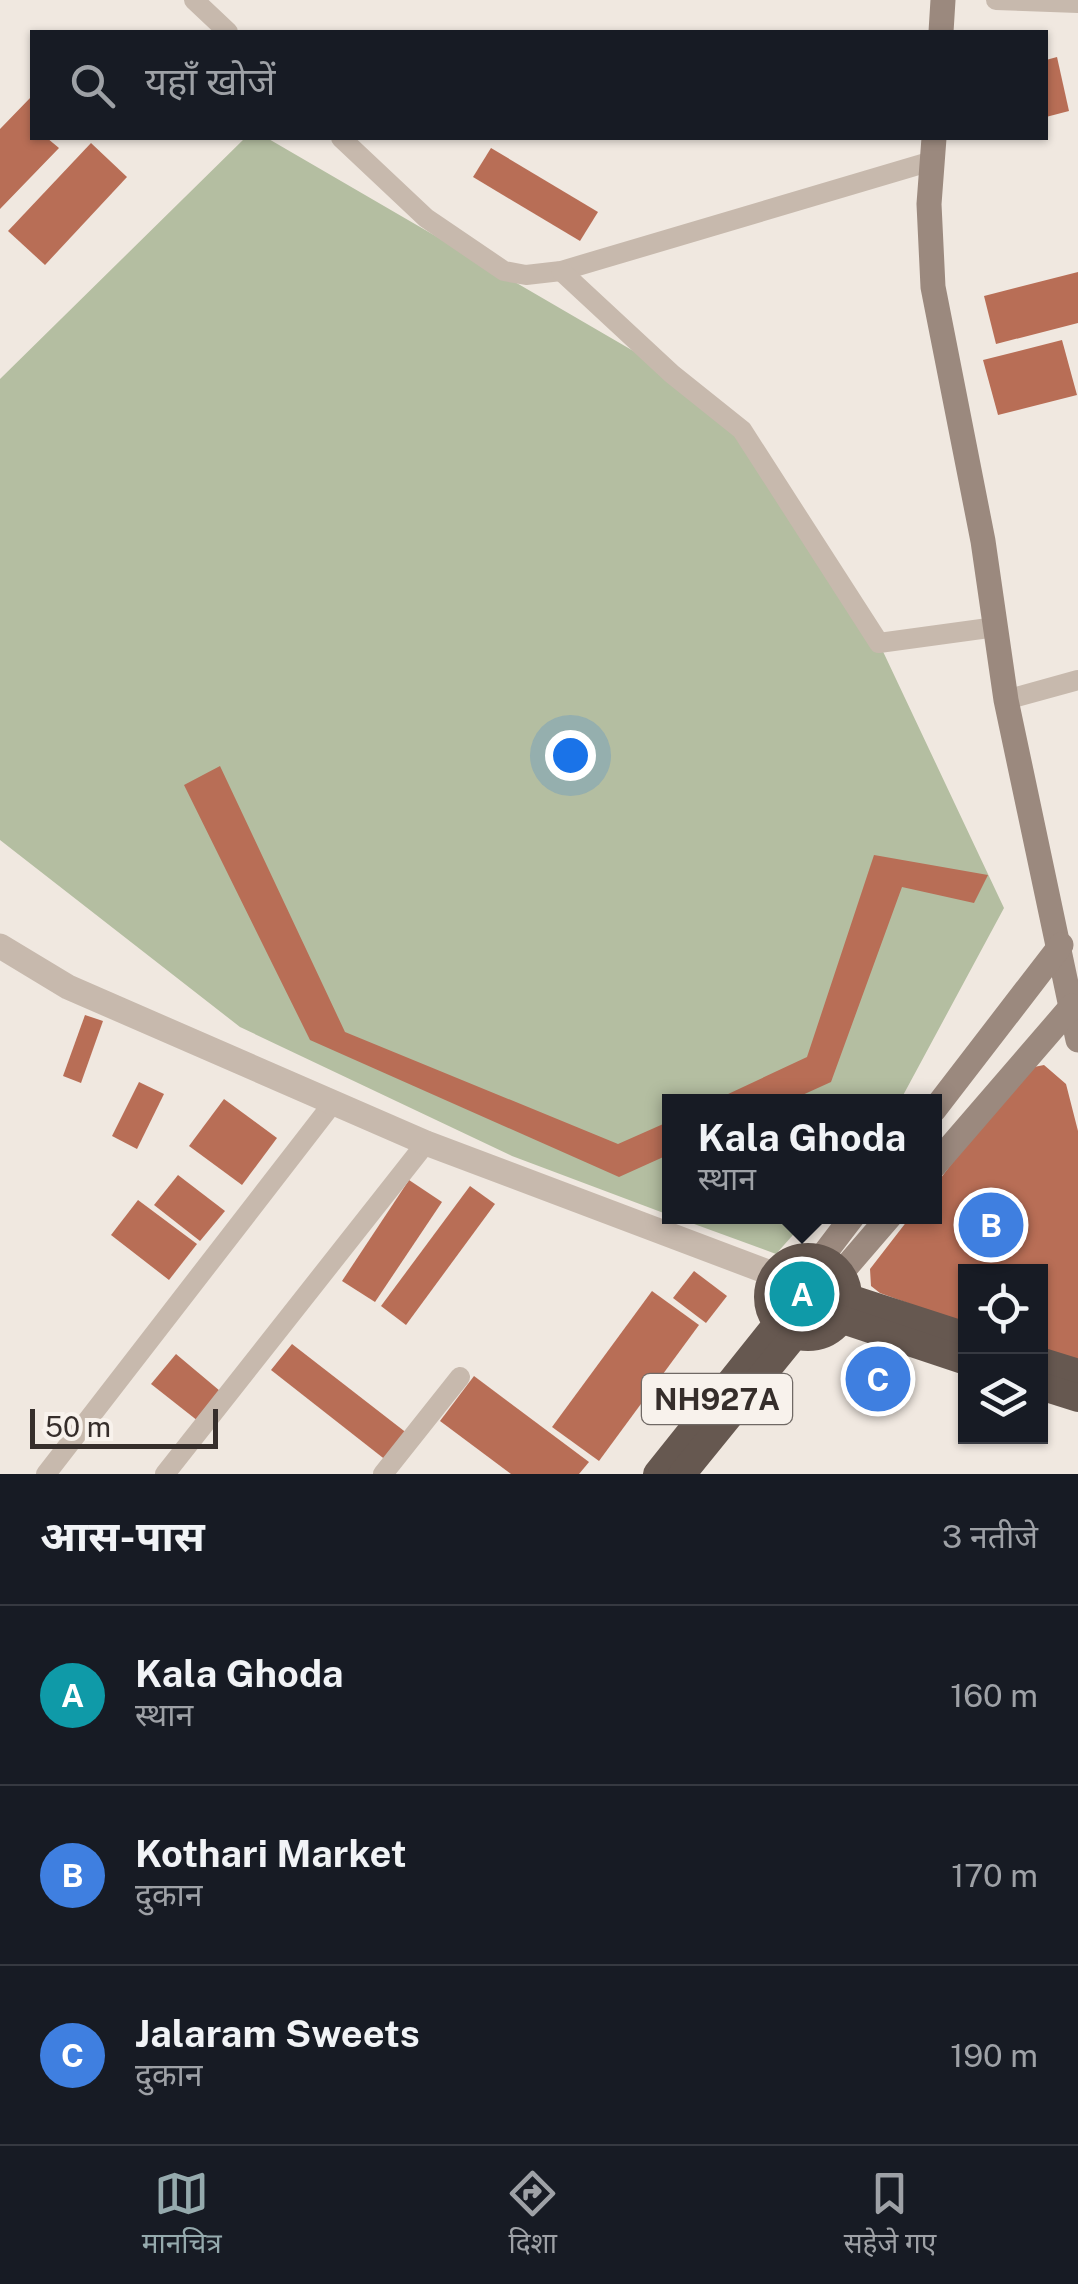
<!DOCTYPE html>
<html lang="hi">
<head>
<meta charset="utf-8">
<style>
  body { margin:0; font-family:"Public Sans","Noto Sans Devanagari",sans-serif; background:#242831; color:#f1f3f6 }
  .controls { position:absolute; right:30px; bottom:30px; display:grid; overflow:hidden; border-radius:0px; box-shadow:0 2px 8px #0004 }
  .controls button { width:90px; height:90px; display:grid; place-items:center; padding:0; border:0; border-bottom:2px solid #363941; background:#171b24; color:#f1f3f6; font:50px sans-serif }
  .scale { position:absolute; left:30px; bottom:25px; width:188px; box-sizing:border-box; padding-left:10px; border:5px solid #362e2b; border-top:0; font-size:28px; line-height:35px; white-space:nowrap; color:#362e2b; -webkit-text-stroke:8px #f8f2ec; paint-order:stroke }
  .you { position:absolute; left:570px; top:755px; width:35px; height:35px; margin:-25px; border:8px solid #fff; border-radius:50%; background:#1a73e8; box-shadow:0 0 0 15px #1a73e833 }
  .badge { display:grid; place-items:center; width:65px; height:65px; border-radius:50%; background:#95aaad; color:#fff; font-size:32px; font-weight:700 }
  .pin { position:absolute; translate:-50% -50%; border:5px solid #fff; box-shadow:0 2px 10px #0006 }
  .popup { position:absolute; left:662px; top:1094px; width:280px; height:130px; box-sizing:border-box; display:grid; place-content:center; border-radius:0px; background:#171b24; filter:drop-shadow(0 2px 8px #0005); font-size:32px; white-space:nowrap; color:#9ea1a6 }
  .popup b { font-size:38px; color:#f1f3f6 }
  .popup::after { content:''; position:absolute; left:50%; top:100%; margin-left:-20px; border:20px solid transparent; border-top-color:#171b24 }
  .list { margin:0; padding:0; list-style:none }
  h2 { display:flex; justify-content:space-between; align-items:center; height:130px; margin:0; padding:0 40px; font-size:42px }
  h2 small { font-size:32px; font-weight:400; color:#9ea1a6 }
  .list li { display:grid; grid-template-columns:65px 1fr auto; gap:30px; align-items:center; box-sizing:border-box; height:180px; padding:0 40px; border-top:2px solid #363941 }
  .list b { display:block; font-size:38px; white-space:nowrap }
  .list p { margin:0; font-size:32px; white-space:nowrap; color:#9ea1a6 }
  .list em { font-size:32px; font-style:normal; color:#9ea1a6 }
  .icon { flex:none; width:55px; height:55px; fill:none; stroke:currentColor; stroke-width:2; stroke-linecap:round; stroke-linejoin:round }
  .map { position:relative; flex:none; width:1078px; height:1474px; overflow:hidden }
  .search { position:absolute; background:#171b24; box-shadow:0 2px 8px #0004; left:30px; right:30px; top:30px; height:110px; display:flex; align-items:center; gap:25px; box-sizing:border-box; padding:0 35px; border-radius:0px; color:#9ea1a6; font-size:38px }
  .sheet { height:670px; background:#171b24 }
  nav { display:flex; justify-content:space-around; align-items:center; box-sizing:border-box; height:140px; border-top:2px solid #363941; background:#171b24; font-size:28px; color:#9ea1a6 }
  nav a { display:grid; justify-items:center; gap:5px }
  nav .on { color:#95aaad }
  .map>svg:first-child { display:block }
</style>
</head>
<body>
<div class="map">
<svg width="1078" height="1474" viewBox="0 0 1078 1474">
  <rect width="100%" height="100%" fill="#f0e8e0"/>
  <g fill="#b4bea1">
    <path d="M 245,138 L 267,138 L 697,388 L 742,430 L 879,643 L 1004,908 L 900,1101 L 670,1102 L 669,1215 L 512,1156 L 240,1027 L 0,840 L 0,379 Z"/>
    <path d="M 675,1217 L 809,1217 L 776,1254 Z"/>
  </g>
  <g fill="#b86e56">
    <path d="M 1057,57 L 1069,111 L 1046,117 L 1046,60 Z"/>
    <path d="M 32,96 L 32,138 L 47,138 L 59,148 L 0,209 L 0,129 Z"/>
    <path d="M 91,143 L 127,177 L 45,265 L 8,231 Z"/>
    <path d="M 491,148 L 598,212 L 580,241 L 473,177 Z"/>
    <path d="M 1078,272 L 1078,323 L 996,344 L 984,296 Z"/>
    <path d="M 1062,340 L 1077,395 L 998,415 L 983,360 Z"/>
    <path d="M 220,766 L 345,1032 L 618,1144 L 670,1121 L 670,1154 L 619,1177 L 310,1040 L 184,785 Z"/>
    <path d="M 874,855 L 988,875 L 974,903 L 902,887 L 831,1082 L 787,1102 L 711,1102 L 807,1057 Z"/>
    <path d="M 85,1015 L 103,1021 L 81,1083 L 63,1076 Z"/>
    <path d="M 1044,1065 L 1066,1084 L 1078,1131 L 1078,1365 L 1040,1352 L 1040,1272 L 966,1272 L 966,1324 L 880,1293 L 871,1286 L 870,1269 L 911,1216 L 934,1216 L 934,1187 L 1006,1092 L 1029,1068 Z"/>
    <path d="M 139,1082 L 164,1094 L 137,1149 L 112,1136 Z"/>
    <path d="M 224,1099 L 277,1138 L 242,1185 L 189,1146 Z"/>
    <path d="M 178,1175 L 225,1211 L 200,1241 L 154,1205 Z"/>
    <path d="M 409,1180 L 442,1202 L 375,1302 L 342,1281 Z"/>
    <path d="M 470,1186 L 495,1204 L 406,1325 L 381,1306 Z"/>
    <path d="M 138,1200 L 197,1244 L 169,1280 L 111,1235 Z"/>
    <path d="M 694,1271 L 727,1296 L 706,1323 L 673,1298 Z"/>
    <path d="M 652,1291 L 699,1325 L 599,1461 L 552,1427 Z"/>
    <path d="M 292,1344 L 408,1434 L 387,1461 L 271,1370 Z"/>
    <path d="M 176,1354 L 220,1391 L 198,1421 L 151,1384 Z"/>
    <path d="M 474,1376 L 589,1462 L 579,1474 L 511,1474 L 440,1421 Z"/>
  </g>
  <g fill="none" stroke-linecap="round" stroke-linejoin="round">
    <g stroke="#c7b9ad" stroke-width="20">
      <path d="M 194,0 L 228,32"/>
      <path d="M 996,0 L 1078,3"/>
      <path d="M 341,138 L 426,218 L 504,271 L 526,275 L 561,271 L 932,161"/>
      <path d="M 561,271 L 672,374 L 742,430 L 879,643 L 996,627"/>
      <path d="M 1006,700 L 1078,680"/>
      <path d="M 46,1474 L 333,1103"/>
      <path d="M 165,1474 L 426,1143"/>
      <path d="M 383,1474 L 460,1377"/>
    </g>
    <path stroke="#c7b9ad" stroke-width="25" d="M 0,946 L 68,987 L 426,1143 L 773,1274"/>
    <g stroke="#9b897e" stroke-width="25">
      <path d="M 941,32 L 943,0"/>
      <path d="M 934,138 L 929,204 L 933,287 L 983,541 L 1006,700 L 1078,1040"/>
      <path d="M 934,1110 L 1061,945"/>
      <path d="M 934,1166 L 1072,1006"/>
      <path d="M 821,1258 L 853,1216"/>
      <path d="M 841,1273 L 890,1216"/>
    </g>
    <g stroke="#665850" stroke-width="28">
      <circle cx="808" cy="1297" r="40"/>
      <path d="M 849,1298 L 966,1336"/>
      <path d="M 840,1319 L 966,1361"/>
      <path d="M 1040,1361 L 1078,1373"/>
      <path d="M 1040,1386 L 1078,1398"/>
      <path d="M 657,1474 L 777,1324"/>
      <path d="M 682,1474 L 795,1335"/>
    </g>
  </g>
  <g text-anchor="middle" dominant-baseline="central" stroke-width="8" stroke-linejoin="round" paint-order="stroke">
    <rect fill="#f8f2ec" stroke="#706965" stroke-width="2.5" x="642" y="1374" width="150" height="50" rx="8"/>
    <g font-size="30" font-weight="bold" fill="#362e2b">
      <text x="717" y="1399">NH927A</text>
    </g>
  </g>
</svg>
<div class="controls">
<button><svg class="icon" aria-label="locate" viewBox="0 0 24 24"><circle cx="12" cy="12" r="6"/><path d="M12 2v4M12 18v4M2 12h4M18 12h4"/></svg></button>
<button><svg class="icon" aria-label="layers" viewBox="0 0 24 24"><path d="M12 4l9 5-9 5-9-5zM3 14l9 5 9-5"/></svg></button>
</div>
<div class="scale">50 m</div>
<div class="you"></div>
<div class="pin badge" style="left:802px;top:1294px;background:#0f9aa8">A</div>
<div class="popup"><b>Kala Ghoda</b>स्थान</div>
<div class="pin badge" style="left:991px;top:1225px;background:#3f7fe0">B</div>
<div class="pin badge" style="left:878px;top:1379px;background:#3f7fe0">C</div>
<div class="search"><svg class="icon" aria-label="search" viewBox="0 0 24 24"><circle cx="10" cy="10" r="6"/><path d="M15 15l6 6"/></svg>यहाँ खोजें</div>
</div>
<section class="sheet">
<h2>आस-पास<small>3 नतीजे</small></h2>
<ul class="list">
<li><span class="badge" style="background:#0f9aa8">A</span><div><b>Kala Ghoda</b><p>स्थान</p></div><em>160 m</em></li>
<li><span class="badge" style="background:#3f7fe0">B</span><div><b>Kothari Market</b><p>दुकान</p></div><em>170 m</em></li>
<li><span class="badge" style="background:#3f7fe0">C</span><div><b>Jalaram Sweets</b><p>दुकान</p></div><em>190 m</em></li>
</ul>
</section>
<nav>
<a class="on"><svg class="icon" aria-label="map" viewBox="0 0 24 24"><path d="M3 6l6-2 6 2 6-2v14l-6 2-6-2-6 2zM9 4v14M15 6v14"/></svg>मानचित्र</a>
<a><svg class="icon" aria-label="directions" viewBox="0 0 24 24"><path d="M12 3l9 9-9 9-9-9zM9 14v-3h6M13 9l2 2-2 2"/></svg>दिशा</a>
<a><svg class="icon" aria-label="saved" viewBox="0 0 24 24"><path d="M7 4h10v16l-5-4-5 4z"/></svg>सहेजे गए</a>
</nav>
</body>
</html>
